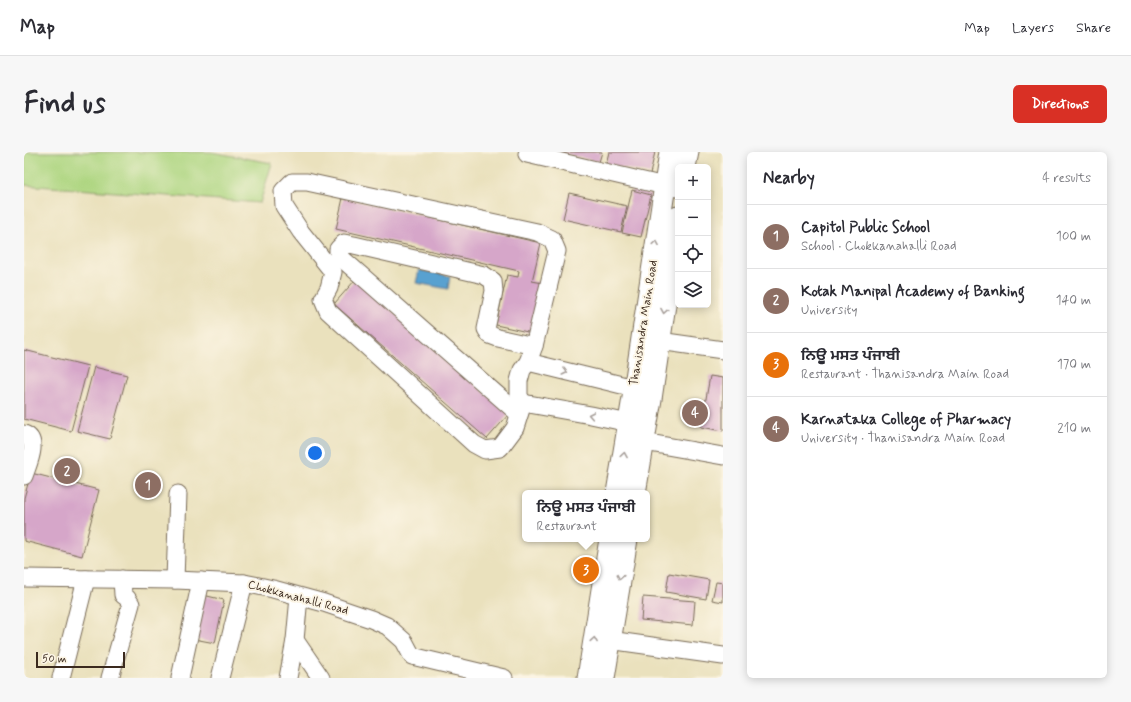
<!DOCTYPE html>
<html lang="en">
<head>
<meta charset="utf-8">
<style>
  body { margin:0; font-family:Mynerve,"Noto Sans Gurmukhi",sans-serif; background:#f7f7f7; color:#2b2b33 }
  .controls { position:absolute; right:12px; top:12px; display:grid; overflow:hidden; border-radius:6px; box-shadow:0 2px 10px #0003 }
  .controls button { width:36px; height:36px; display:grid; place-items:center; padding:0; border:0; border-bottom:1px solid #e1e1e2; background:#fff; color:#2b2b33; font:20px sans-serif }
  .scale { position:absolute; left:12px; bottom:10px; width:89px; box-sizing:border-box; padding-left:4px; border:2px solid #3b2a1e; border-top:0; font-size:11px; line-height:14px; white-space:nowrap; color:#3b2a1e; -webkit-text-stroke:3px #fcf5e5; paint-order:stroke }
  .you { position:absolute; left:291px; top:301px; width:14px; height:14px; margin:-10px; border:3px solid #fff; border-radius:50%; background:#1a73e8; box-shadow:0 0 0 6px #1a73e833 }
  .badge { display:grid; place-items:center; width:26px; height:26px; border-radius:50%; background:#d93025; color:#fff; font-size:13px; font-weight:700 }
  .pin { position:absolute; translate:-50% -50%; border:2px solid #fff; box-shadow:0 1px 4px #0006 }
  .popup { position:absolute; left:498px; top:338px; width:128px; height:52px; box-sizing:border-box; display:grid; place-content:center; border-radius:6px; background:#fff; filter:drop-shadow(0 1px 3px #0005); font-size:13px; white-space:nowrap; color:#7c7c81 }
  .popup b { font-size:15px; color:#2b2b33 }
  .popup::after { content:''; position:absolute; left:50%; top:100%; margin-left:-8px; border:8px solid transparent; border-top-color:#fff }
  .list { margin:0; padding:0; list-style:none }
  h2 { display:flex; justify-content:space-between; align-items:center; height:52px; margin:0; padding:0 16px; font-size:17px }
  h2 small { font-size:13px; font-weight:400; color:#7c7c81 }
  .list li { display:grid; grid-template-columns:26px 1fr auto; gap:12px; align-items:center; box-sizing:border-box; height:64px; padding:0 16px; border-top:1px solid #e1e1e2 }
  .list b { display:block; font-size:15px; white-space:nowrap }
  .list p { margin:0; font-size:13px; white-space:nowrap; color:#7c7c81 }
  .list em { font-size:13px; font-style:normal; color:#7c7c81 }
  .icon { flex:none; width:22px; height:22px; fill:none; stroke:currentColor; stroke-width:2; stroke-linecap:round; stroke-linejoin:round }
  .map { position:relative; flex:none; width:699px; height:526px; overflow:hidden; border-radius:6px }
  header { display:flex; align-items:center; gap:24px; box-sizing:border-box; height:56px; padding:0 20px; background:#fff; border-bottom:1px solid #e1e1e2 }
  header strong { font-size:19px }
  nav { display:flex; gap:22px; margin-inline-start:auto; font-size:14px }
  .intro { display:flex; align-items:center; justify-content:space-between; box-sizing:border-box; height:96px; padding:0 24px }
  h1 { margin:0; font-size:28px }
  .button { padding:10px 18px; border-radius:6px; background:#d93025; color:#fff; font-size:14px; font-weight:700 }
  main { display:flex; gap:24px; padding:0 24px }
  aside { flex:1; background:#fff; border-radius:6px; box-shadow:0 2px 10px #0003 }
  .map>svg:first-child { display:block }
</style>
</head>
<body>
<header>
<strong>Map</strong>
<nav><a>Map</a><a>Layers</a><a>Share</a></nav>
</header>
<div class="intro"><h1>Find us</h1><a class="button">Directions</a></div>
<main>
<div class="map">
<svg width="699" height="526" viewBox="0 0 699 526">
  <rect width="100%" height="100%" fill="#fcf5e5"/>
  <filter id="ink" filterUnits="userSpaceOnUse"><feTurbulence type="fractalNoise" baseFrequency=".025" numOctaves="2"/><feDisplacementMap in="SourceGraphic" scale="8" xChannelSelector="R" yChannelSelector="G"/><feConvolveMatrix kernelMatrix="1 2 1 2 8 2 1 2 1" color-interpolation-filters="sRGB"/></filter>
  <filter id="wash" filterUnits="userSpaceOnUse"><feTurbulence type="fractalNoise" baseFrequency=".012" numOctaves="4" result="noise"/><feDisplacementMap in="SourceGraphic" scale="16" xChannelSelector="R" yChannelSelector="G"/><feGaussianBlur stdDeviation="0.9" result="paint"/><feColorMatrix in="noise" values="0 0 0 0 0 0 0 0 0 0 0 0 0 0 0 0 0 1.4 0 .05"/><feComposite in="paint" operator="in"/></filter>
  <g filter="url(#wash)">
    <rect width="100%" height="100%" fill="#eae1bd"/>
    <path fill="#aed681" stroke="#748050" d="M 0,0 L 187,0 L 248,11 L 236,51 L 0,33 Z"/>
    <path fill="#59a1d0" stroke="#4a6677" d="M 395,118 L 426,124 L 424,137 L 392,131 Z"/>
    <g id="blocks">
      <g fill="#d6a6c9">
        <path d="M 533,0 L 578,0 L 575,10 Z"/>
        <path d="M 585,0 L 631,0 L 626,22 L 582,12 Z"/>
        <path d="M 608,38 L 627,43 L 617,85 L 598,81 Z"/>
        <path d="M 545,41 L 603,54 L 597,80 L 539,67 Z"/>
        <path d="M 319,46 L 517,91 L 508,129 L 519,131 L 508,181 L 472,173 L 483,123 L 494,125 L 495,119 L 312,77 Z"/>
        <path d="M 332,127 L 485,262 L 463,287 L 310,152 Z"/>
        <path d="M 0,198 L 64,214 L 47,279 L 0,267 Z"/>
        <path d="M 70,215 L 103,223 L 86,287 L 53,279 Z"/>
        <path d="M 686,224 L 699,226 L 699,279 L 677,275 Z"/>
        <path d="M 7,321 L 75,338 L 58,404 L 0,389 L 0,346 Z"/>
        <path d="M 645,421 L 685,428 L 682,447 L 642,440 Z"/>
        <path d="M 692,430 L 699,431 L 699,450 L 688,448 Z"/>
        <path d="M 179,443 L 200,448 L 191,491 L 170,487 Z"/>
        <path d="M 619,445 L 671,449 L 669,473 L 617,468 Z"/>
      </g>
    </g>
  </g>
  <g filter="url(#ink)">
    <use href="#blocks" fill-opacity="0" stroke="#786a56" stroke-width="1"/>
    <g fill="none" stroke-linecap="round" stroke-linejoin="round">
      <g stroke="#786a56" stroke-width="19">
        <g id="minor">
          <path d="M 503,2 L 641,34 L 654,36"/>
          <path d="M 268,30 L 283,30 L 513,80 L 528,87 L 533,99 L 510,194 L 504,210 L 498,218 L 495,229 L 495,244 L 499,251 L 491,276 L 476,296 L 461,298 L 450,292 L 304,159 L 299,147 L 305,136 L 309,120 L 277,80 L 260,54 L 259,39 Z"/>
          <path d="M 635,189 L 699,198"/>
          <path d="M 504,210 L 610,236"/>
          <path d="M 499,251 L 567,263 L 605,271"/>
          <path d="M 495,262 L 314,103 L 314,97 L 320,91 L 330,93 L 460,123 L 469,129 L 470,139 L 462,177 L 466,183 L 474,186 L 510,194"/>
          <path d="M 0,282 C 16,288 4,312 0,324"/>
          <path d="M 620,290 L 699,304"/>
          <path d="M 0,426 L 151,428 L 220,431 L 249,437 L 300,451 L 347,467 L 363,474 L 380,489 L 388,504 L 480,526"/>
          <path d="M 151,428 L 154,342"/>
          <path d="M 271,488 L 297,526"/>
          <path d="M 585,488 L 699,504"/>
          <path d="M 37,526 L 62,427"/>
          <path d="M 86,526 L 107,452 L 103,446 L 99,443 L 98,427"/>
          <path d="M 156,526 L 177,429"/>
          <path d="M 196,526 L 220,431"/>
          <path d="M 264,526 L 271,488 L 275,445"/>
        </g>
      </g>
      <g stroke="#786a56" stroke-width="23">
        <g id="major">
          <path d="M 661,15 L 664,0"/>
          <path d="M 593,341 L 609,246 L 646,0"/>
          <path d="M 611,341 L 627,247 L 654,65"/>
          <path d="M 564,526 L 586,387"/>
          <path d="M 580,526 L 603,387"/>
        </g>
      </g>
      <use href="#minor" stroke="#fff" stroke-width="17"/>
      <use href="#major" stroke="#fff" stroke-width="21"/>
    </g>
    <defs><path id="oneway-chevron" d="M-2-3.5L2.5 0L-2 3.5" fill="none" stroke-width="1.6" stroke-linecap="round" stroke-linejoin="round"/></defs>
    <g stroke="#a79f9a">
      <use href="#oneway-chevron" transform="translate(632 91) rotate(-81)"/>
      <use href="#oneway-chevron" transform="translate(640 159) rotate(99)"/>
      <use href="#oneway-chevron" transform="translate(541 220) rotate(14)"/>
      <use href="#oneway-chevron" transform="translate(567 263) rotate(-169)"/>
      <use href="#oneway-chevron" transform="translate(600 303) rotate(-81)"/>
      <use href="#oneway-chevron" transform="translate(596 425) rotate(100)"/>
      <use href="#oneway-chevron" transform="translate(570 488) rotate(-81)"/>
    </g>
  </g>
  <g text-anchor="middle" dominant-baseline="central" stroke-width="4" stroke-linejoin="round" paint-order="stroke">
    <g font-size="12" fill="#3b2a1e" stroke="#fcf5e5">
      <text transform="translate(620 171) rotate(-81)">Thanisandra Main Road</text>
      <text transform="translate(274 446) rotate(15)">Chokkanahalli Road</text>
    </g>
  </g>
</svg>
<div class="controls">
<button>+</button>
<button>−</button>
<button><svg class="icon" aria-label="locate" viewBox="0 0 24 24"><circle cx="12" cy="12" r="6"/><path d="M12 2v4M12 18v4M2 12h4M18 12h4"/></svg></button>
<button><svg class="icon" aria-label="layers" viewBox="0 0 24 24"><path d="M12 4l9 5-9 5-9-5zM3 14l9 5 9-5"/></svg></button>
</div>
<div class="scale">50 m</div>
<div class="you"></div>
<div class="pin badge" style="left:124px;top:333px;background:#8d6e63">1</div>
<div class="pin badge" style="left:43px;top:319px;background:#8d6e63">2</div>
<div class="pin badge" style="left:562px;top:418px;background:#e8710a">3</div>
<div class="popup"><b>ਨਿਉੁੂ ਮਸਤ ਪੰਜਾਬੀ</b>Restaurant</div>
<div class="pin badge" style="left:671px;top:261px;background:#8d6e63">4</div>
</div>
<aside>
<h2>Nearby<small>4 results</small></h2>
<ul class="list">
<li><span class="badge" style="background:#8d6e63">1</span><div><b>Capitol Public School</b><p>School · Chokkanahalli Road</p></div><em>100 m</em></li>
<li><span class="badge" style="background:#8d6e63">2</span><div><b>Kotak Manipal Academy of Banking</b><p>University</p></div><em>140 m</em></li>
<li><span class="badge" style="background:#e8710a">3</span><div><b>ਨਿਉੁੂ ਮਸਤ ਪੰਜਾਬੀ</b><p>Restaurant · Thanisandra Main Road</p></div><em>170 m</em></li>
<li><span class="badge" style="background:#8d6e63">4</span><div><b>Karnataka College of Pharmacy</b><p>University · Thanisandra Main Road</p></div><em>210 m</em></li>
</ul>
</aside>
</main>
</body>
</html>
